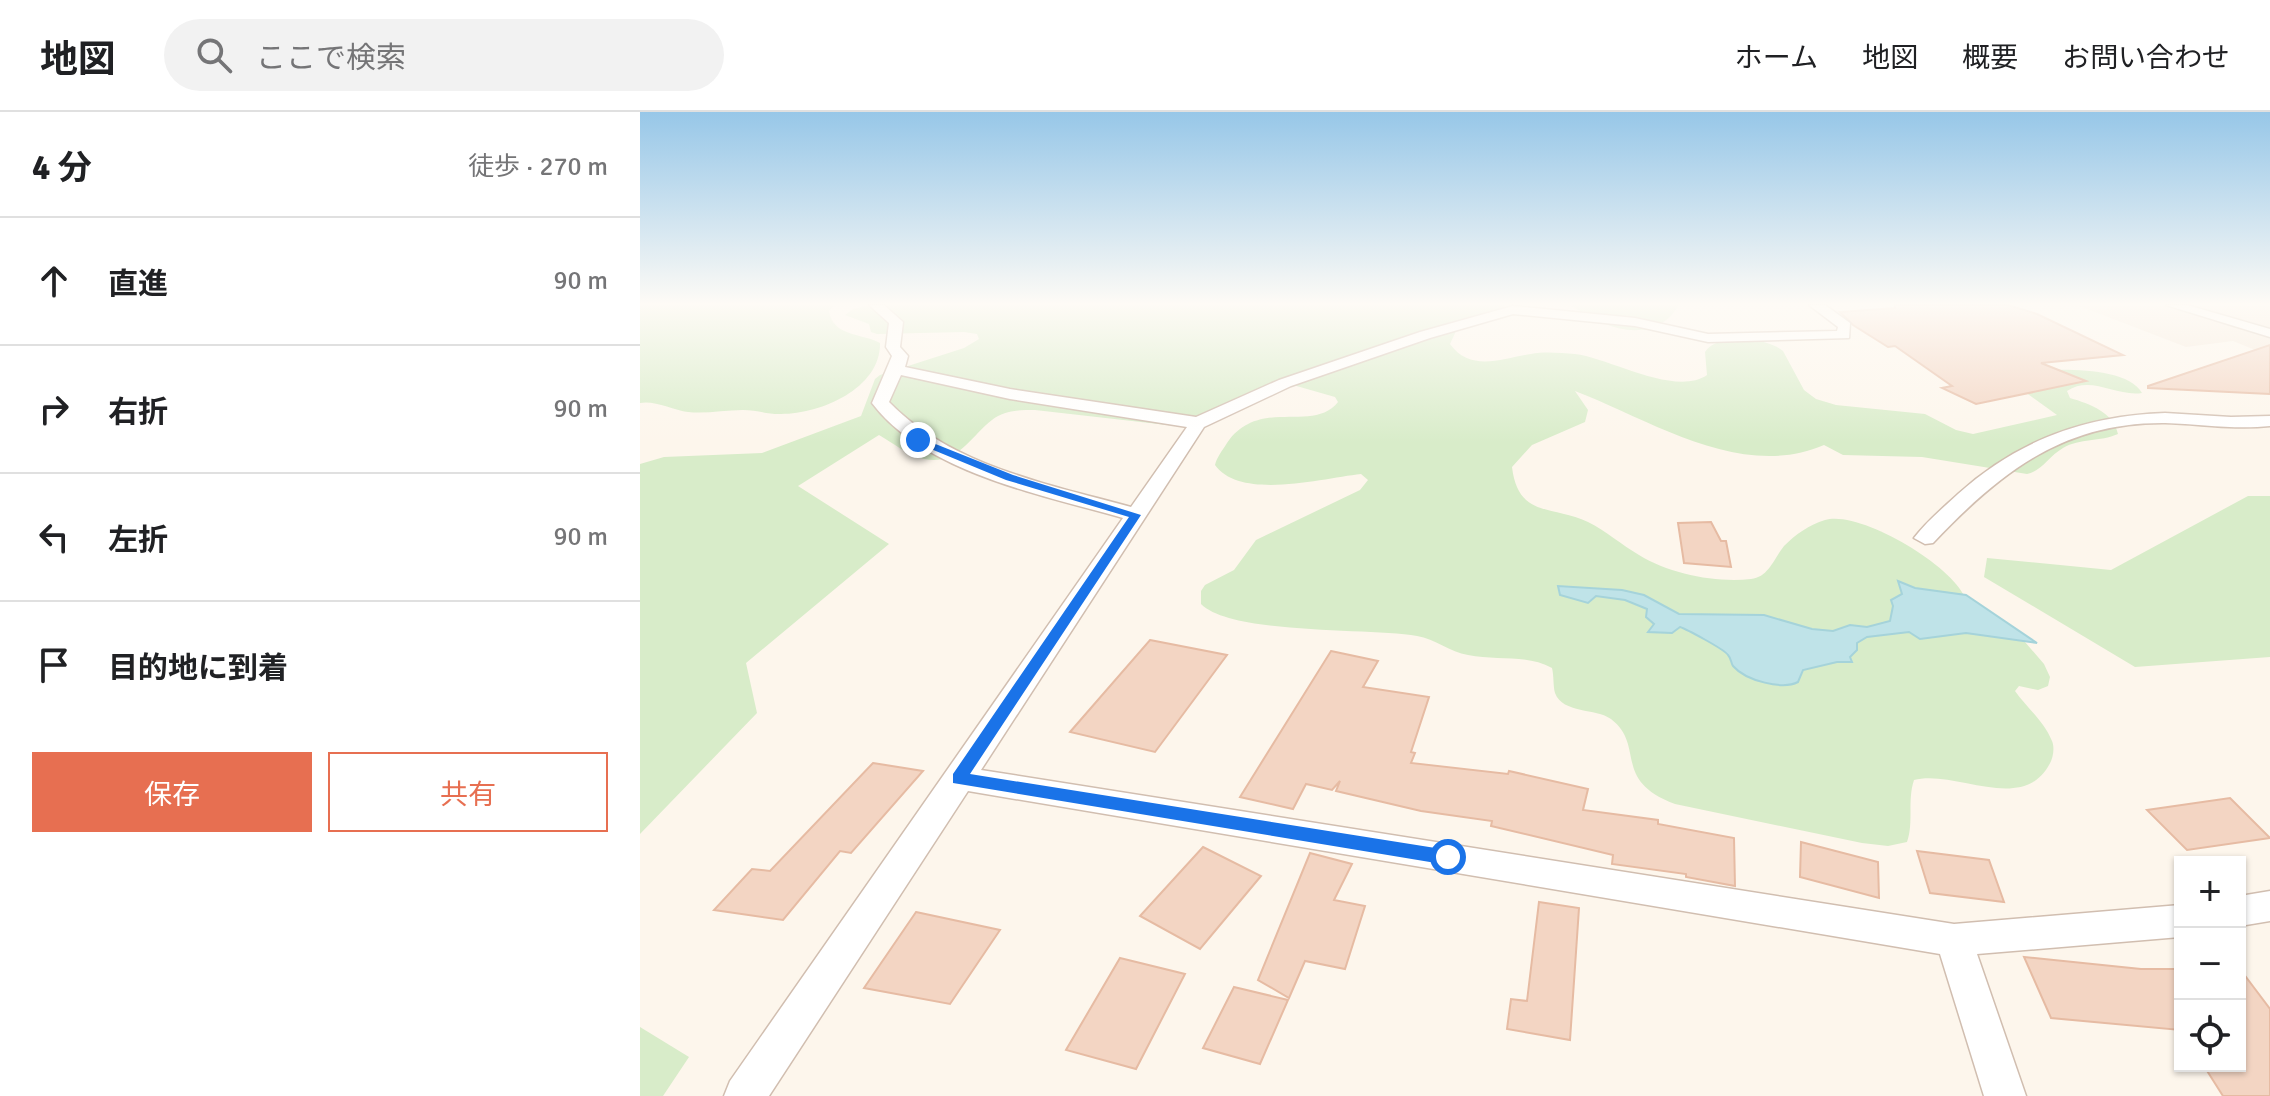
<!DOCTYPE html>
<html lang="ja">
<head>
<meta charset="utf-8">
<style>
  body { margin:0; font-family:Signika,"Noto Sans JP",sans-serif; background:#f2f2f2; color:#202124 }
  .controls { position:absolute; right:24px; bottom:24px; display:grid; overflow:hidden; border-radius:0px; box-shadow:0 2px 6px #0004 }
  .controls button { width:72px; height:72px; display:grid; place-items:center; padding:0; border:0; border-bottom:2px solid #e0e0e0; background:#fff; color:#202124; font:40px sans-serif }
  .stop { position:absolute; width:24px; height:24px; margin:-18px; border:6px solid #1a73e8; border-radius:50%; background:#fff }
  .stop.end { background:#1a73e8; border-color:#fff; box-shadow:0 2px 8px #0008 }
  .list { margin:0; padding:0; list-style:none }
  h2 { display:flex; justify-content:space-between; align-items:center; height:104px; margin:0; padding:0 32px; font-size:34px }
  h2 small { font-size:26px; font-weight:400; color:#757577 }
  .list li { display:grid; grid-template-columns:52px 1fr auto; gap:24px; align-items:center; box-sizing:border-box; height:128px; padding:0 32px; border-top:2px solid #e0e0e0 }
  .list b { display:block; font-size:30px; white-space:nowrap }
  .list em { font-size:26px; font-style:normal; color:#757577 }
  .actions { display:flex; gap:16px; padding:24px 32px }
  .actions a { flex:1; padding:18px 0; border:2px solid #e76f51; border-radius:0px; text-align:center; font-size:28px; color:#e76f51 }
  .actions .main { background:#e76f51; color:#fff }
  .icon { flex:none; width:44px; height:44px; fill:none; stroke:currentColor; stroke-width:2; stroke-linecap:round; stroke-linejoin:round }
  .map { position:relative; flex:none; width:1630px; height:984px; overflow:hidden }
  header { display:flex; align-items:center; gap:48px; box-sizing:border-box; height:112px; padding:0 40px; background:#fff; border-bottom:2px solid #e0e0e0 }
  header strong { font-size:38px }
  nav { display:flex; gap:44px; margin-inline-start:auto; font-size:28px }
  .search { width:560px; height:72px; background:#f2f2f2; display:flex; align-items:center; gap:20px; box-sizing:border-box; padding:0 28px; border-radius:44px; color:#757577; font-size:30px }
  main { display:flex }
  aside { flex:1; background:#fff }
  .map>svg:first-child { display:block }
</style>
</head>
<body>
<header>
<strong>地図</strong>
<div class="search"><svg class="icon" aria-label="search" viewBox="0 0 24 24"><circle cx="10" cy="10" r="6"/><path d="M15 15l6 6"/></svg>ここで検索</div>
<nav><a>ホーム</a><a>地図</a><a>概要</a><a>お問い合わせ</a></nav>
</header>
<main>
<aside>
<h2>4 分<small>徒歩 · 270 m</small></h2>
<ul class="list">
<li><svg class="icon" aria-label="ahead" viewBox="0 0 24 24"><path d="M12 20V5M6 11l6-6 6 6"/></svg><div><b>直進</b></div><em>90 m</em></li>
<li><svg class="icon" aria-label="right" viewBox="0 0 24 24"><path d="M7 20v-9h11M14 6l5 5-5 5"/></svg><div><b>右折</b></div><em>90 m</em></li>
<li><svg class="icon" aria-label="left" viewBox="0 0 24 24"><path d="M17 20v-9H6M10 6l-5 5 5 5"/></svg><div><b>左折</b></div><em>90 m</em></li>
<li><svg class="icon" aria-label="arrive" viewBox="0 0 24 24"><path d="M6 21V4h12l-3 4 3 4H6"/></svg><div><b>目的地に到着</b></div></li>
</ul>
<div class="actions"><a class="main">保存</a><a>共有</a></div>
</aside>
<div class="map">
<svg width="1630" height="984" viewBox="0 0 1630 984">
  <rect width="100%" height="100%" fill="#fdf6ec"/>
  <path fill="#f5e8da" d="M 1437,193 L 1630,193 L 1630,244 L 1593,229 L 1546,235 Z"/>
  <g fill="#d8ecc9">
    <path d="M 0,193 L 194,193 L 189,199 C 193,225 222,221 240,231 C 241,277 179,303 139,302 C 127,302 115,298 103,298 C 84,298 66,302 48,300 C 33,298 14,288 0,291 Z"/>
    <path d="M 230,193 L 865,193 L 862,199 L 816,219 L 810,232 C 831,261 863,246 891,242 C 905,239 921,241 935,242 C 970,246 1035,285 1067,263 L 1065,240 C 1077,221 1126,225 1143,239 L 1164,278 L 1176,287 L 1196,293 L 1285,302 L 1316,318 L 1333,322 L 1417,303 L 1381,277 L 1390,259 C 1418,257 1487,254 1502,281 C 1476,285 1451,263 1427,279 L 1430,286 C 1450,292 1473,300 1478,322 C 1460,330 1440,326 1423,336 C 1409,344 1402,359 1387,362 L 1282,345 L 1203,343 L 1184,333 C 1101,369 1011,308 935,279 L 948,298 L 945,310 L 892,333 L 872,355 C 878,406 912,393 948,410 C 966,419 982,433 999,443 C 1030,462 1076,471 1111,467 C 1129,465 1134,446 1144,434 C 1156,422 1169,413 1185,408 C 1219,397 1316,455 1326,488 L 1224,519 L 1188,524 L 1024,509 L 1199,531 L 1264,510 L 1379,523 L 1404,552 L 1410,565 L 1408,574 L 1398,578 L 1379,574 L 1375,579 C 1387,596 1404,609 1412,629 C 1415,636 1413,647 1409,653 C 1382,702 1314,657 1274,668 C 1267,689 1274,710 1267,730 L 1248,734 L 1222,731 L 1035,692 C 971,668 1006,634 971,607 C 956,596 923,602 915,581 C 913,574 914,564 912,556 C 886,542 857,549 828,543 C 810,540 795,527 777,524 C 729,516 592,523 561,492 L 561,479 L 565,473 L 594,458 L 616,428 L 720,378 L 728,368 L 721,362 C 683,366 601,389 575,353 C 577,345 582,339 587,331 C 619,284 673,322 698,290 L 695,285 L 653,273 L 550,314 L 536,314 L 395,298 C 381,298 365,298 352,308 C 331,324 317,354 284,347 C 269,344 253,331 239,323 L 158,374 L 249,432 L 106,551 L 117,601 L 0,722 L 0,352 L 24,345 L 122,341 L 221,304 L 235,267 L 240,263 L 324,236 L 339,227 L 337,222 L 324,220 L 237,222 L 231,220 L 229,212 L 205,203 L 213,197 Z"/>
    <path d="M 931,193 L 1039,193 C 1014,235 963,217 931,193 Z"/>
    <path d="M 1608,384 L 1630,384 L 1630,545 L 1495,555 L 1344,465 L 1347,446 L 1471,458 Z"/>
    <path d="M 0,915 L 49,945 L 23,984 L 0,984 Z"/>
  </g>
  <path fill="#bfe3e8" stroke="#a5d3da" stroke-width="2" d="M 1258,469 L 1275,476 L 1326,483 L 1397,531 L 1326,521 L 1280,527 L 1269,520 L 1227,525 L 1217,531 L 1217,538 L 1210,545 L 1212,550 L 1197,550 L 1163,558 L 1158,570 C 1143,578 1106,569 1093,554 C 1091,551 1091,546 1088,543 C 1084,537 1046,517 1040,515 L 1032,521 L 1008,520 L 1014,512 L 1006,505 L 1007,497 L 985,488 L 956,484 L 948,491 L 920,483 L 918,474 L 982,478 L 1004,483 L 1039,502 L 1124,503 L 1172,517 L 1193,519 L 1210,513 L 1227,515 L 1250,509 L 1253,494 L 1251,488 L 1262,482 Z"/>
  <g fill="#f3d5c3" stroke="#e6bba3" stroke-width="2">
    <path d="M 1255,193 L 1368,193 L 1397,202 L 1483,243 L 1401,251 L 1446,269 L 1336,292 L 1302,276 L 1312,274 L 1255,234 L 1248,235 L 1213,213 L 1200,200 L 1255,196 Z"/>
    <path d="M 1630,233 L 1630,282 L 1508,276 L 1508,274 Z"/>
    <path d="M 1071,410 L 1081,429 L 1086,429 L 1091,455 L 1044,451 L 1038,411 Z"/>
    <path d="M 510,528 L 587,543 L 515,640 L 430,620 Z"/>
    <path d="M 691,539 L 738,549 L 723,575 L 789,585 L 771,640 L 775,641 L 771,651 L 868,662 L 869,659 L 948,677 L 943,698 L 1018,708 L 1018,712 L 1094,726 L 1095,774 L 1046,765 L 1046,762 L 972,752 L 973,743 L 851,714 L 852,709 L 781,699 L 696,679 L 700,669 L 692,678 L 666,672 L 653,697 L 600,685 Z"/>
    <path d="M 233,651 L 283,659 L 211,741 L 200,739 L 143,808 L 74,798 L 112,757 L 130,759 Z"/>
    <path d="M 1590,686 L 1630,726 L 1547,738 L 1507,698 Z"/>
    <path d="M 1161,730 L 1238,750 L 1239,786 L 1160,765 Z"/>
    <path d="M 563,735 L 621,764 L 560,837 L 500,804 Z"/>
    <path d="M 1277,739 L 1349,748 L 1364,790 L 1290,781 Z"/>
    <path d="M 670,741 L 712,752 L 694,788 L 725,794 L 705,857 L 665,849 L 649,886 L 618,868 Z"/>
    <path d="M 899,790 L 939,796 L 930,928 L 867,917 L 871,887 L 887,889 Z"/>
    <path d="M 276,800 L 360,818 L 310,892 L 224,876 Z"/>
    <path d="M 1384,845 L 1501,857 L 1540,857 L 1540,918 L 1411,906 Z"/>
    <path d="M 480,846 L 545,862 L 496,957 L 426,938 Z"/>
    <path d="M 1600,857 L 1630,897 L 1630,984 L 1583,984 L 1564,954 L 1600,954 Z"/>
    <path d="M 594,875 L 648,888 L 620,952 L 563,936 Z"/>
  </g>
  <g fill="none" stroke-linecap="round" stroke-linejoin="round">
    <g stroke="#d1beb0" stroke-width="3">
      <g id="street">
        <path d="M 229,193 L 244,193 L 263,210 L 260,235 L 268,244 L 265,255 L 370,277 L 556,305 L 639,268 L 780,220 L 873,194 L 995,206 L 1068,222 L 1197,219 L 1198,215 L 1169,193 L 1185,193 L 1210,211 L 1209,226 L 1068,230 L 995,214 L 873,202 L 790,226 L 651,274 L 564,315 L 341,658 L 1314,812 L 1540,793 L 1540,825 L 1337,842 L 1386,984 L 1344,984 L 1300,842 L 328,679 L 129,984 L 84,984 L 90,969 L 483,406 C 403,383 285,361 232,291 L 252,244 L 246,235 L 249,211 ZM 261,263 L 370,287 L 547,315 L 491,395 C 408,372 311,354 249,290 Z"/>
        <path d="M 1526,193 L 1547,193 L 1630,217 L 1630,225 Z"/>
        <path d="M 1525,301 L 1591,305 L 1630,304 L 1630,314 C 1595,318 1561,312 1525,311 C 1424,310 1360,360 1293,431 L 1285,432 L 1274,426 C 1286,410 1303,396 1318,382 C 1378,328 1445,304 1525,301 Z"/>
        <path d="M 1630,779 L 1630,809 L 1600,814 L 1600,784 Z"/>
      </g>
    </g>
    <use href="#street" fill="#fff" fill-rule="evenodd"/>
  </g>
  <linearGradient id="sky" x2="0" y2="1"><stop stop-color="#97c7e8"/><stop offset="0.58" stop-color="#fefbf6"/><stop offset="1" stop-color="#fefbf6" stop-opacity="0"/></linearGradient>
  <rect width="1630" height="331" fill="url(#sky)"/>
  <path fill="#1a73e8" d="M 278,325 L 373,363 L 501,403 L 330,662 L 808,738 L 817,745 L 814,751 L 808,753 L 313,671 L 313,662 L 489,405 L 366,368 L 274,330 Z"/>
</svg>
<div class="controls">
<button>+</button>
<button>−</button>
<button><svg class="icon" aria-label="locate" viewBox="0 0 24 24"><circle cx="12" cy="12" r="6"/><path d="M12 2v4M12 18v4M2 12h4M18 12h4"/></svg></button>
</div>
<div class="stop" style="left:808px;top:745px"></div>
<div class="stop end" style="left:278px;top:328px"></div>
</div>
</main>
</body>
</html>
